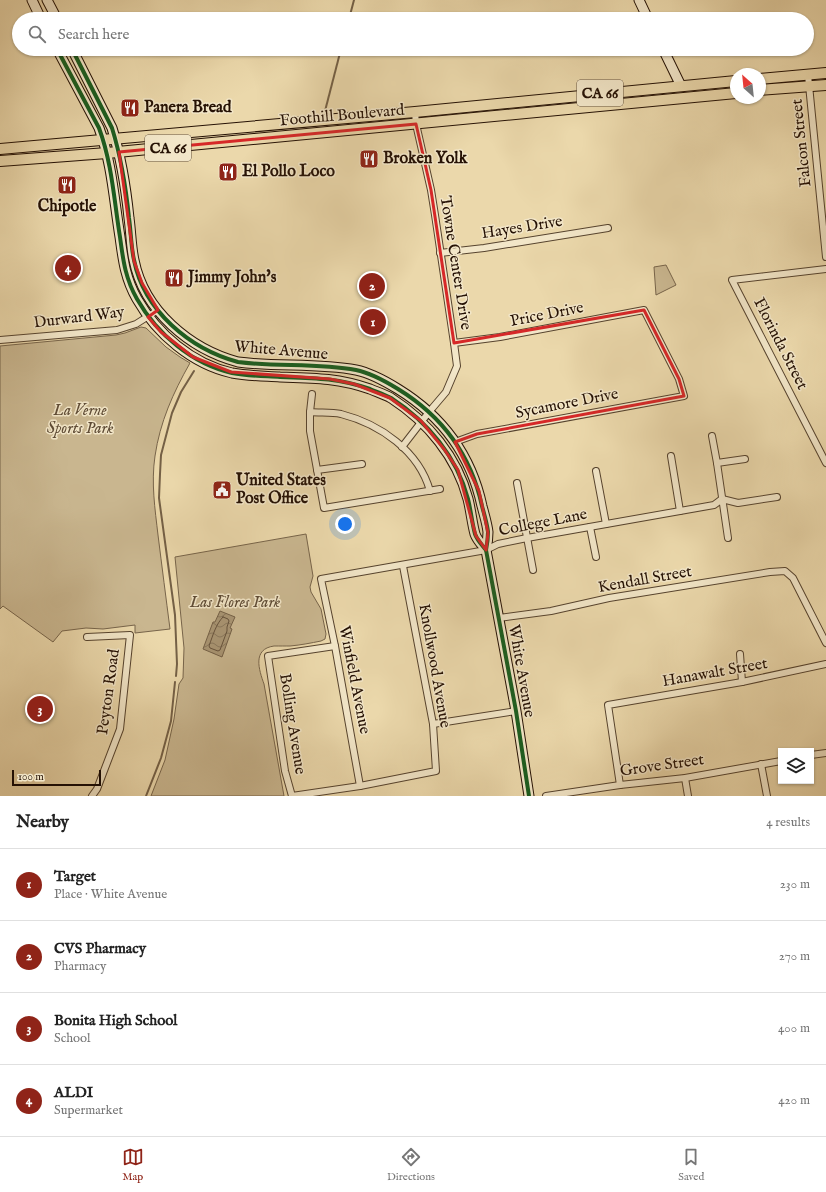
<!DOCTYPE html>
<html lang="en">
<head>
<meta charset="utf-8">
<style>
  body { margin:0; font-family:"IM FELL English",serif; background:#f2f2f2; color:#222 }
  .controls { position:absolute; right:12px; bottom:12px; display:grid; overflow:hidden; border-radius:0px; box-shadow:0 1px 3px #0004 }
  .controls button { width:36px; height:36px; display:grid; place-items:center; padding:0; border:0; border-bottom:1px solid #e0e0e0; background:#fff; color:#222; font:20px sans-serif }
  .compass { position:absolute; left:730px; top:68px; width:36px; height:36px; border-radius:50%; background:#fff; box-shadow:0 1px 3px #0004; rotate:333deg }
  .scale { position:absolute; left:12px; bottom:10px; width:89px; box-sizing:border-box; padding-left:4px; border:2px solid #251104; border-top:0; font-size:11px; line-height:14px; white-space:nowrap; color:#251104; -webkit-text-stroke:3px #f2e6c8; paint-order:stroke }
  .you { position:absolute; left:345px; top:524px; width:14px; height:14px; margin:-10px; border:3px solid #fff; border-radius:50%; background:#1a73e8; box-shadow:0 0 0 6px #1a73e833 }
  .badge { display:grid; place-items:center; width:26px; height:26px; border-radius:50%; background:#8f2418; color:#fff; font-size:13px; font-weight:700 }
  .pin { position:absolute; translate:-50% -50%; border:2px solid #fff; box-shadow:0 1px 4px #0006 }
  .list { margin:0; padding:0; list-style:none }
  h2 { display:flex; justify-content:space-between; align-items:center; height:52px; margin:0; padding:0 16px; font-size:17px }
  h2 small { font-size:13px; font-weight:400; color:#767676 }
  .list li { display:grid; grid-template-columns:26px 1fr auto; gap:12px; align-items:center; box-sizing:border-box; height:72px; padding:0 16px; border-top:1px solid #e0e0e0 }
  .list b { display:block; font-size:15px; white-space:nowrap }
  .list p { margin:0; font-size:13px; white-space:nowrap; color:#767676 }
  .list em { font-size:13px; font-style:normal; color:#767676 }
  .icon { flex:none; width:22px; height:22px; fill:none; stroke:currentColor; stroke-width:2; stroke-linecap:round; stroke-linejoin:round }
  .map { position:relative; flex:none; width:826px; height:796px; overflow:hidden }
  .search { position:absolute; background:#fff; box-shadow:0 1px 3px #0004; left:12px; right:12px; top:12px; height:44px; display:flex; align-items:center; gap:10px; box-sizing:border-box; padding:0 14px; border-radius:22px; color:#767676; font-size:15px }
  .sheet { height:340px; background:#fff }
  nav { display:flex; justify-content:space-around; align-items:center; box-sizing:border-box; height:56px; border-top:1px solid #e0e0e0; background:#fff; font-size:11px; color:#767676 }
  nav a { display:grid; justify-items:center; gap:2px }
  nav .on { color:#8f2418 }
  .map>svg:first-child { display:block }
</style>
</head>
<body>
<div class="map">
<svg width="826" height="796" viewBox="0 0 826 796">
  <defs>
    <pattern id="water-waves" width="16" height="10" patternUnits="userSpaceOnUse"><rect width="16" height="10" fill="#a89472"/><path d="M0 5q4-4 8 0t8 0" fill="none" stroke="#89775b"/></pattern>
  </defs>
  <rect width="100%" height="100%" fill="#ebd8ab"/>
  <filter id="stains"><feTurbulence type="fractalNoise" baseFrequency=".005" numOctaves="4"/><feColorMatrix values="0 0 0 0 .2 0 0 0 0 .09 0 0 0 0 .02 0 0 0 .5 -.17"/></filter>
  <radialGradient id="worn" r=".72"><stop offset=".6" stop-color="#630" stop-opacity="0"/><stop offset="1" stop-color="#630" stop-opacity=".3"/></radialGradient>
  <g fill="#c9b68f" stroke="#77644a">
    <path d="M 666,265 L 676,285 L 656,295 L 654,267 Z"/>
    <path d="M 141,327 L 146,328 L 166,347 L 180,357 L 190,363 C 173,393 160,422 155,456 C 151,483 155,509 158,535 C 162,567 166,598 170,629 L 135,633 L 135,625 L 103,629 L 86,628 L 62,631 L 53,642 L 3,606 L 0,609 L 0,346 L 116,335 L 125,333 Z"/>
    <path d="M 306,534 L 313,576 L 310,587 L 311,592 L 321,609 L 326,634 L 325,639 L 321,641 C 311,643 301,645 290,646 C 285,646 280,646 274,646 C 252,649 259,670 264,684 L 284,796 L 151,796 L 165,760 L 174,719 L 179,684 L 183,678 L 184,648 L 175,557 Z"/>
  </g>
  <path fill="url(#water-waves)" stroke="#746046" d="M 220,611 L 235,617 L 230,628 L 232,629 L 222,657 L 203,649 L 213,622 L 215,622 Z"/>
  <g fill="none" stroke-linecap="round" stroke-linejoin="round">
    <path stroke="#66523b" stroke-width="1" d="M 223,617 L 228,619 L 229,621 L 227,627 L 227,631 L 220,650 L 218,651 L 210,648 L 209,646 C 213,635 216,624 223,617 Z"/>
    <g stroke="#746046" stroke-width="2">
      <path d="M 349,19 L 354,0"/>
      <path d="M 325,111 L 341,49"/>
      <path d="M 176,676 L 177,664 L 175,615 L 159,498 L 160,474 L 161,455 L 172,413 L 181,392 L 194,371"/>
      <path d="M 146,796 L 161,758 L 171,721 L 175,682"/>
    </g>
    <g stroke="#56432e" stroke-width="8">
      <g id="street">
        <path d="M 808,75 L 826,257"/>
        <path d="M 440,253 L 484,248 L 608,228"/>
        <path d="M 826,269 L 732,280 L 826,463"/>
        <path d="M 0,340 L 117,330 L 136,324 L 158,310"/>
        <path d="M 454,343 L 500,337 L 644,310 L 679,379 L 684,396 L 477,434 L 455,442"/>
        <path d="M 312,394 L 310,412 L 310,431 L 324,508 L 440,489"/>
        <path d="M 310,412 C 320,413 331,412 341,414 C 380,424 419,451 430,491"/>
        <path d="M 712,436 L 717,463 L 728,538"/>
        <path d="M 402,447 L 429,412 L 446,392 L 457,366 L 454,343 L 435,215 L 431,190 L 416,124 L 415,112"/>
        <path d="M 671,456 L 680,511"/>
        <path d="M 717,463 L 745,459"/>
        <path d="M 317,470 L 362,464"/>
        <path d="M 596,471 L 606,524"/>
        <path d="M 517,483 L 533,570"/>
        <path d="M 722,499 L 738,503 L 777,497"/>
        <path d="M 590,527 L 596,557"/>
        <path d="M 499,618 L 551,611 L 609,598 L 770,572 L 785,571 L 793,578 L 826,643"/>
        <path d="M 87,637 L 130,635 L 120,729 L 97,789 L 92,796"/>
        <path d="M 335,646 L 268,656 L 285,771 L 292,796 L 360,786 L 436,771 L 433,724 L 403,566"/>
        <path d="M 740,654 L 742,682"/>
        <path d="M 433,724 L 516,711"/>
        <path d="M 811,755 L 826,753"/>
        <path d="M 761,764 L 767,796"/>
        <path d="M 685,778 L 688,796"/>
        <path d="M 620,785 L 608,705 L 742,682 L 826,664"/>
        <path d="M 360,786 L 335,646 L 321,579 L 486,550 L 498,544 L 527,538 L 714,505 L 722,499"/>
        <path d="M 546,796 L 620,785 L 685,778 L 781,761"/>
      </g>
    </g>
    <g stroke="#251104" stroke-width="11">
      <g id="secondary">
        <path d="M 32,0 L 41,19"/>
        <path d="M 47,0 L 57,19"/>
        <path d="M 639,0 L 648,19"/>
        <path d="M 57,49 L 99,128 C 112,163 114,200 120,237 C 123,259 125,278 137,299 C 157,334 192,364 232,373 C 248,376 264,376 280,377 C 314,378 338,378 370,389 C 377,392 384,394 391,398 C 428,422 457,457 468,499 C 471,511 472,523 475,534 C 477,540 483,546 486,550"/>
        <path d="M 72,49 L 112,128 C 121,157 126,188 129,218 C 131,232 131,247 134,260 C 144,311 190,349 238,362 C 277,367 318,363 356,370 C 371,373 385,381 398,389 C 442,416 471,455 482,506 C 484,514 487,523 488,532 C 488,538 487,545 486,550 L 516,711 L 529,796"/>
        <path d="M 663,49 L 681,86"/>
      </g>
    </g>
    <g stroke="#251104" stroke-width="12">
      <g id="primary">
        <path d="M 760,79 L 826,73"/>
        <path d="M 760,90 L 826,85"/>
        <path d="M 0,149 L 415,112 L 736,81"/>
        <path d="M 0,161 L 107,153 L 736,93"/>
      </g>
    </g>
    <use href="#street" stroke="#f2e6c8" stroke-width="6"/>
    <use href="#secondary" stroke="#f2e6c8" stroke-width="9"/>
    <use href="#primary" stroke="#ebd8ab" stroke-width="10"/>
    <g stroke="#f2e6c8" stroke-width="6">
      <g id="cycleway">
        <path d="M 57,49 L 99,128 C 112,163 114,200 120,237 C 123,259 125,278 137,299 C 157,334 192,364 232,373 C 248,376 264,376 280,377 C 314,378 338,378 370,389 C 377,392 384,394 391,398 C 428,422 457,457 468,499 C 471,511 472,523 475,534 C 477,540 483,546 486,550"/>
        <path d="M 72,49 L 112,128 C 121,157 126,188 129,218 C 131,232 131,247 134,260 C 144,311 190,349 238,362 C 277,367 318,363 356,370 C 371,373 385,381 398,389 C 442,416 471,455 482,506 C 484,514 487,523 488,532 C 488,538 487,545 486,550 L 516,711 L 529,796"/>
      </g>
    </g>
    <use href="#cycleway" stroke="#1b5e20" stroke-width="4"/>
  </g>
  <path fill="none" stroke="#d62828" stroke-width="3" stroke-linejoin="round" d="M 416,124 L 431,190 L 454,343 L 644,310 L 679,379 L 684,396 L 477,434 L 455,442 L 479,491 L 488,533 L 486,550 L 476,536 L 458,470 L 444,449 L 421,421 L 390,398 L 354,384 L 330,379 L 231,372 L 193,357 L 161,332 L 148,317 L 158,310 L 142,283 L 134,261 L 119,152 Z"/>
  <defs>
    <g id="restaurant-square" transform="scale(1)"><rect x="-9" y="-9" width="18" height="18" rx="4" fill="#8f2418" stroke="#f2e6c8"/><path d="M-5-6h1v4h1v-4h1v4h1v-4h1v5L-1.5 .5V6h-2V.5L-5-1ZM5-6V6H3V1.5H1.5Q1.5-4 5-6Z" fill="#fff"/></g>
    <g id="civic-square" transform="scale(1)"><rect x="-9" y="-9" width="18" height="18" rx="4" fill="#8f2418" stroke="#f2e6c8"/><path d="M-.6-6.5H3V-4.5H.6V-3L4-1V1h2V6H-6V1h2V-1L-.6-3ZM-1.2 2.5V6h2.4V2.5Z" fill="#fff"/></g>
  </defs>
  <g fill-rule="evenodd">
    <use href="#restaurant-square" x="130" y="108"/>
    <use href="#restaurant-square" x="369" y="159"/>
    <use href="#restaurant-square" x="228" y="172"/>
    <use href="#restaurant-square" x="67" y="185"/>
    <use href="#restaurant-square" x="174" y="278"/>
    <use href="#civic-square" x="222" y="490"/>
  </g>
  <g text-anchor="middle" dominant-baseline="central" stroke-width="3" stroke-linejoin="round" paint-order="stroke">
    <g fill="#f2e6c8" stroke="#62513f" stroke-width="1">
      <rect x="577" y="80" width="46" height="26" rx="3"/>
      <rect x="145" y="135" width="46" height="26" rx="3"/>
    </g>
    <g font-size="15" font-weight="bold" fill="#251104">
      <text x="600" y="93">CA 66</text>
      <text x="168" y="148">CA 66</text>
    </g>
    <g font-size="16" font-weight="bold" fill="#251104" stroke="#f2e6c8" text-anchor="start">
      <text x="144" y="108">Panera Bread</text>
      <text x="383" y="159">Broken Yolk</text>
      <text x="242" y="172">El Pollo Loco</text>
      <text x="67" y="207" text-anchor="middle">Chipotle</text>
      <text x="188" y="278">Jimmy John's</text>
      <text x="236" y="481">United States<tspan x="236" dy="18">Post Office</tspan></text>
    </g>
    <g font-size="16" fill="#251104" stroke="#f2e6c8">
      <text transform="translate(342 116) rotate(-5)">Foothill Boulevard</text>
      <text transform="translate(802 143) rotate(-96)">Falcon Street</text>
      <text transform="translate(522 228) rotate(-9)">Hayes Drive</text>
      <text transform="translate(455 263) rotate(81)">Towne Center Drive</text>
      <text transform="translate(547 315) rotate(-11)">Price Drive</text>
      <text transform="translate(79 318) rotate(-7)">Durward Way</text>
      <text transform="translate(780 344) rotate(63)">Florinda Street</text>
      <text transform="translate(281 351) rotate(5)">White Avenue</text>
      <text transform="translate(567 404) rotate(-11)">Sycamore Drive</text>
      <text transform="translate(543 523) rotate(-11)">College Lane</text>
      <text transform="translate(645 580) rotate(-10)">Kendall Street</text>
      <text transform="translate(434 666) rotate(80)">Knollwood Avenue</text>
      <text transform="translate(521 671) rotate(80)">White Avenue</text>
      <text transform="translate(715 673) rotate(-10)">Hanawalt Street</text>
      <text transform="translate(354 680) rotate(79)">Winfield Avenue</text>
      <text transform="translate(109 692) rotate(-82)">Peyton Road</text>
      <text transform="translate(292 724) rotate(81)">Bolling Avenue</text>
      <text transform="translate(662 766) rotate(-8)">Grove Street</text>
    </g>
    <g font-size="16" font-style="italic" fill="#5e4b35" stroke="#f2e6c8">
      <text x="80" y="411">La Verne<tspan x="80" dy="18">Sports Park</tspan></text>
      <text x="235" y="603">Las Flores Park</text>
    </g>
  </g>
  <rect width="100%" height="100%" filter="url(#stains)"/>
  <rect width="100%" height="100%" fill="url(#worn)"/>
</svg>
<div class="controls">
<button><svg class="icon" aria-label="layers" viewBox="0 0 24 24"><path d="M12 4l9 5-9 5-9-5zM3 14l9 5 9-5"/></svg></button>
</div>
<svg class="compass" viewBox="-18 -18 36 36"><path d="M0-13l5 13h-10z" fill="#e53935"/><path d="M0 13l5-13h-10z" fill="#767676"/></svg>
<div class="scale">100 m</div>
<div class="you"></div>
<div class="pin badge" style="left:373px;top:322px">1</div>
<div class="pin badge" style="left:372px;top:286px">2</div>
<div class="pin badge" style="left:40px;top:709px">3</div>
<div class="pin badge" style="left:68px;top:268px">4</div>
<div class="search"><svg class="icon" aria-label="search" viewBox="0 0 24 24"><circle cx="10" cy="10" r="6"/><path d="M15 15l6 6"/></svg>Search here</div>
</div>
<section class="sheet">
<h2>Nearby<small>4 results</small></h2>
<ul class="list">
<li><span class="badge">1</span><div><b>Target</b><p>Place · White Avenue</p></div><em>230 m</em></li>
<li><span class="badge">2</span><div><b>CVS Pharmacy</b><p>Pharmacy</p></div><em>270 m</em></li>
<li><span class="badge">3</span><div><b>Bonita High School</b><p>School</p></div><em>400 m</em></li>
<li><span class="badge">4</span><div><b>ALDI</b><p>Supermarket</p></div><em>420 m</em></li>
</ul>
</section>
<nav>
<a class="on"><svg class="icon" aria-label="map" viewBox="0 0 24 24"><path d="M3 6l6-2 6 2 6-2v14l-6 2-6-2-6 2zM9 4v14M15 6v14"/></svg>Map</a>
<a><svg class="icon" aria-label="directions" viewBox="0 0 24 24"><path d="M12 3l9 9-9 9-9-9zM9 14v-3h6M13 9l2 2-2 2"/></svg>Directions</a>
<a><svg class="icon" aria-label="saved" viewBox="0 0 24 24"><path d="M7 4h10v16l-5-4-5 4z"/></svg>Saved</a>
</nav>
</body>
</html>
